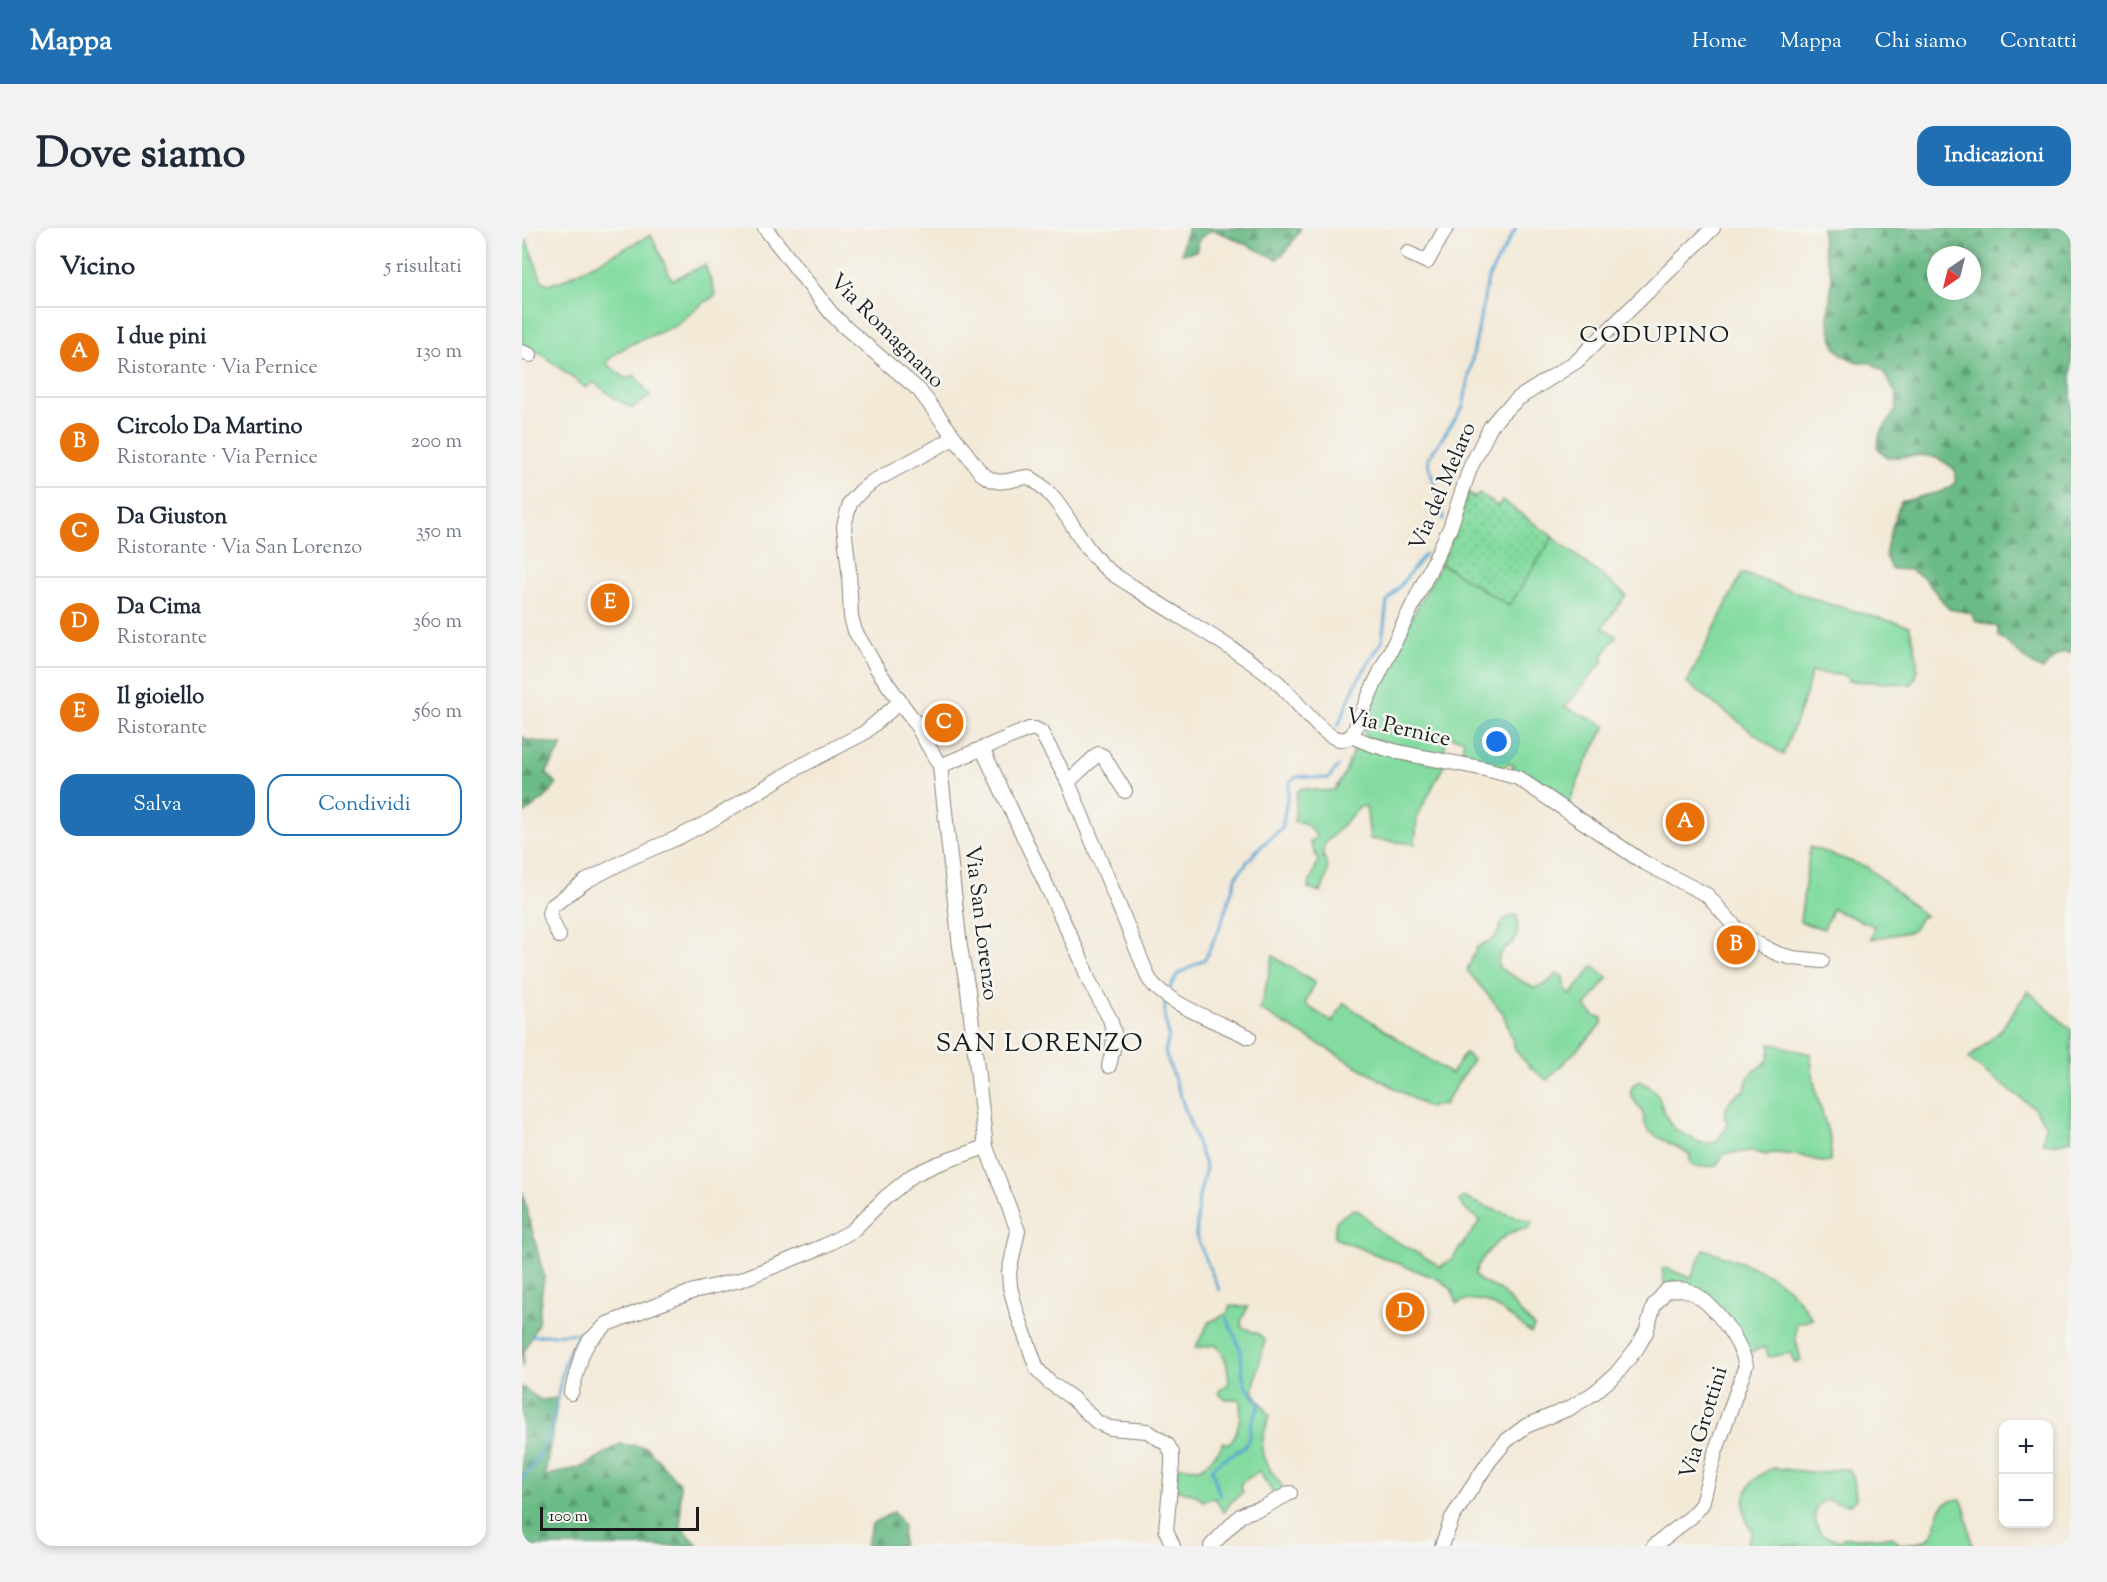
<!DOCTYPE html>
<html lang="it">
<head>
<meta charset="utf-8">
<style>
  body { margin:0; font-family:"Sorts Mill Goudy",serif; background:#f2f2f3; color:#1f2937 }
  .controls { position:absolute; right:18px; bottom:18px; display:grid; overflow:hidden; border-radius:12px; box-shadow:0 3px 9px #0003 }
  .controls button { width:54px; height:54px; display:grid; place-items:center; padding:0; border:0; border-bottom:2px solid #e0e1e3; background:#fff; color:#1f2937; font:30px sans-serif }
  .compass { position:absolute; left:1405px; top:18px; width:54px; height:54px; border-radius:50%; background:#fff; box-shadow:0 3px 9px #0003; rotate:215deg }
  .scale { position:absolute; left:18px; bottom:15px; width:159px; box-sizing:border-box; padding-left:6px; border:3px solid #1c1c1c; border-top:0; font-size:16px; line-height:21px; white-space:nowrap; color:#1c1c1c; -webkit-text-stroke:4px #f6f6f2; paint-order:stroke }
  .you { position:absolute; left:975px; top:514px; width:21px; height:21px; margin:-15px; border:4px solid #fff; border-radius:50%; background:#1a73e8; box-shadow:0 0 0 9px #1a73e833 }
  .badge { display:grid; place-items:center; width:39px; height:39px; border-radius:50%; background:#1f6fb2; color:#fff; font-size:20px; font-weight:700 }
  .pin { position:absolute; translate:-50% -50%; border:3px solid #fff; box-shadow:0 2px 6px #0006 }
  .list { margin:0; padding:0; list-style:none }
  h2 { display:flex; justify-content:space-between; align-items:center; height:78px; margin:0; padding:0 24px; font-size:26px }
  h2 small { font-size:20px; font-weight:400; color:#747a83 }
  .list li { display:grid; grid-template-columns:39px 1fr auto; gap:18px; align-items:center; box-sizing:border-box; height:90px; padding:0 24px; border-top:2px solid #e0e1e3 }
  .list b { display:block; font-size:22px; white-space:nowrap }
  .list p { margin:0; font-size:20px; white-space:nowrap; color:#747a83 }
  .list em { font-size:20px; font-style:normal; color:#747a83 }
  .actions { display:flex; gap:12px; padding:18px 24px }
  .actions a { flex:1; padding:14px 0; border:2px solid #1f6fb2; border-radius:18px; text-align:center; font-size:21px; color:#1f6fb2 }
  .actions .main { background:#1f6fb2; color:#fff }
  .map { position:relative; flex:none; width:1549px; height:1318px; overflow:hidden; border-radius:18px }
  header { display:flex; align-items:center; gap:36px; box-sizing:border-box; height:84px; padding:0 30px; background:#1f6fb2; color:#fff }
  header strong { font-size:28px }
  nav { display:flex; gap:33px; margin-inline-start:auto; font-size:21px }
  .intro { display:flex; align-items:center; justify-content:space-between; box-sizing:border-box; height:144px; padding:0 36px }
  h1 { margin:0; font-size:42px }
  .button { padding:15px 27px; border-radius:18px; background:#1f6fb2; color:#fff; font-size:21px; font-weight:700 }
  main { display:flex; gap:36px; padding:0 36px }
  aside { flex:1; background:#fff; border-radius:18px; box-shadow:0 3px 9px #0003 }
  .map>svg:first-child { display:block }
</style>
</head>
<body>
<header>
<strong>Mappa</strong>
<nav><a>Home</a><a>Mappa</a><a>Chi siamo</a><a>Contatti</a></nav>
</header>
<div class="intro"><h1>Dove siamo</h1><a class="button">Indicazioni</a></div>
<main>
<aside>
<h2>Vicino<small>5 risultati</small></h2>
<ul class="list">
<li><span class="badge" style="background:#e8710a">A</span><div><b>I due pini</b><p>Ristorante · Via Pernice</p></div><em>130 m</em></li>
<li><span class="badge" style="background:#e8710a">B</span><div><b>Circolo Da Martino</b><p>Ristorante · Via Pernice</p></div><em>200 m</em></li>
<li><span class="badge" style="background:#e8710a">C</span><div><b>Da Giuston</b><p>Ristorante · Via San Lorenzo</p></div><em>350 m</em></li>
<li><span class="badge" style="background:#e8710a">D</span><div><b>Da Cima</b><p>Ristorante</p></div><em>360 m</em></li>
<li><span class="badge" style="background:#e8710a">E</span><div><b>Il gioiello</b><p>Ristorante</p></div><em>560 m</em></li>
</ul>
<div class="actions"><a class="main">Salva</a><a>Condividi</a></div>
</aside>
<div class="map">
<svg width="1549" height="1318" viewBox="0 0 1549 1318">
  <defs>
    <pattern id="forest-firs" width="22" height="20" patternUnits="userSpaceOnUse" patternTransform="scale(1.5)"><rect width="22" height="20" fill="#6abb86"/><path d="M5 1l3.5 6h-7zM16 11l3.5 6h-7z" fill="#56976d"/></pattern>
    <pattern id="park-dots" width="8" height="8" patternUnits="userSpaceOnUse" patternTransform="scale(1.5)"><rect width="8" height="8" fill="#83dba0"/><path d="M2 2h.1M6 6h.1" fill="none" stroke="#71bb89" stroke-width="1.8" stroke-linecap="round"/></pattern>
  </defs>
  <rect width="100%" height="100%" fill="#f6f6f2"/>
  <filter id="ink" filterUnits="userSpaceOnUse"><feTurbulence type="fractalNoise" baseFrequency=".0167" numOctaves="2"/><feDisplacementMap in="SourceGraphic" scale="12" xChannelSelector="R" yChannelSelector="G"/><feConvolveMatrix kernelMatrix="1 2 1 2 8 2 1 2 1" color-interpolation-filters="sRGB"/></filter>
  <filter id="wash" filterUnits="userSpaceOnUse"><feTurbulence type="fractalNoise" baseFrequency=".008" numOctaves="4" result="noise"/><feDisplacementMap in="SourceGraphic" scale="24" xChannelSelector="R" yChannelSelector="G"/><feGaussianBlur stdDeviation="1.35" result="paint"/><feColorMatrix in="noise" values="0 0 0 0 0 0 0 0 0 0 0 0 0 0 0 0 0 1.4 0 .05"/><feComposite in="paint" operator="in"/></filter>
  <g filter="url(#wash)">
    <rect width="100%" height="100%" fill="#f3e9d7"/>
    <g fill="#83dba0" stroke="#507c5e" stroke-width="1.5">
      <path d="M 2,6 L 20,53 L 26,56 L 37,54 L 129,7 L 150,52 L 183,37 L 194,67 L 177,78 L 155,97 L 107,117 L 93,126 L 84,135 L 104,151 L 112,147 L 129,168 L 110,180 L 97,173 L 71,154 L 64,160 L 18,125 L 0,120 L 0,7 Z"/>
      <path d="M 1031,309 L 1104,367 L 1081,399 L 1095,409 L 1079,429 L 1082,432 L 1043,479 L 1084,498 L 1064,535 L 1045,580 L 989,542 L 992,538 L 987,535 L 981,539 L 938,533 L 942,511 L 925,508 L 921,530 L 914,525 L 912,527 L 845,510 L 842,504 L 842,495 L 887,394 L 919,336 L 987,377 Z"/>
      <path d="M 1220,345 L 1304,375 L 1387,398 C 1392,414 1401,442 1390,456 L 1326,453 L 1325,448 L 1289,444 L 1284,466 L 1261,527 L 1165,455 Z"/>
      <path d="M 832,518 L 922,537 L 895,589 L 893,616 L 848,611 L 844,578 L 837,579 L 802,617 L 801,628 C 810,640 804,651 799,664 L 786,660 L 796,632 L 788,614 L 795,609 C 788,600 784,592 772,594 L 775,564 L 780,560 L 799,563 L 812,562 C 823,549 828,535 832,518 Z"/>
      <path d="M 1288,619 L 1345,639 L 1403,688 L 1399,689 L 1391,703 L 1349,711 L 1352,698 L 1310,681 L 1302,701 L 1278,694 Z"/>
      <path d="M 995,686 C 995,692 997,701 995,707 C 992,720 972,720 977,740 L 1012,760 L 1025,755 L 1035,746 L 1041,749 L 1044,762 L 1049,767 L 1071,738 L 1086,750 L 1063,779 L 1073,788 L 1080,790 L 1080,796 L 1025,852 L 1009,840 L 994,823 L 981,785 L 945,742 L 955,719 L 973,710 L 982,691 Z"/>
      <path d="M 751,728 L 793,755 L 783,776 L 810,794 L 822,775 L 929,846 L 943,825 L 951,832 L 921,878 L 917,876 L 907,880 L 738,782 Z"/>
      <path d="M 1506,763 L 1549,802 L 1549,912 L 1531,916 L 1521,915 L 1523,895 L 1512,880 L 1446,831 L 1477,804 Z"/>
      <path d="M 1248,815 L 1288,826 L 1294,865 L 1309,913 L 1308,933 L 1300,934 L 1280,928 L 1266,926 L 1251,925 L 1244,927 L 1230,923 L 1202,926 L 1194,938 L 1173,939 L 1168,934 L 1168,927 C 1155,917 1138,913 1126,902 C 1120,895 1124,887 1118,880 C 1110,870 1102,861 1117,853 C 1144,865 1135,877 1149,897 C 1152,902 1175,914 1182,915 C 1187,916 1191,915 1196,913 L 1198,907 L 1204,902 L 1205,894 L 1202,888 C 1206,873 1209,868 1223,862 C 1228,833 1239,846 1246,831 C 1248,826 1248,820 1248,815 Z"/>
      <path d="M 941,969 C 963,980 987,986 1010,994 L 1007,1001 C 1003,1001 997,1001 993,1003 C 978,1008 954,1033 953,1048 L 959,1053 L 978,1062 L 1012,1099 L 1009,1105 C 989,1090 962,1061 935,1076 L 930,1062 L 918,1052 L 812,1010 L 814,993 L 831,981 C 842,983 847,995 856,1002 C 876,1017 899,1024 918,1039 L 929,1032 L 958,993 L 941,979 L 937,973 Z"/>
      <path d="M 1182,1021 C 1209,1031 1240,1039 1263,1058 C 1274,1067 1282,1079 1291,1091 L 1274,1096 L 1274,1113 L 1279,1132 L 1272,1135 L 1269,1125 L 1247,1129 L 1243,1119 L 1225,1125 L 1194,1078 L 1142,1056 L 1140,1041 L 1144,1040 L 1169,1050 Z"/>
      <path d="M 708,1078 L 726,1079 L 719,1093 L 720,1099 L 738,1107 L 743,1112 L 732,1158 L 732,1165 L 748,1187 C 734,1228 738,1227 762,1261 L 753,1268 L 737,1243 L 718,1256 L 721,1264 L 709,1274 L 702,1285 L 693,1270 L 680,1273 L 676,1268 L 654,1261 L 655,1239 L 680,1240 L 698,1221 L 701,1214 L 707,1215 C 716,1208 721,1182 717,1171 L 703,1171 L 697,1166 L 697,1163 L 707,1155 C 706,1140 705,1128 694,1117 L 673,1120 L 687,1094 L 706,1085 Z"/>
      <path d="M 1252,1240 L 1297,1245 L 1317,1241 L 1327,1241 L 1332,1251 L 1334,1271 L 1326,1277 L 1306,1272 L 1296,1276 C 1290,1288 1293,1295 1299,1306 L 1318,1313 L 1321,1310 L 1370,1309 L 1378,1316 C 1385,1315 1395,1316 1402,1313 C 1422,1305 1405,1272 1439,1271 L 1444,1283 L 1450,1318 L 1224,1318 L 1230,1304 C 1214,1277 1222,1251 1252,1240 Z"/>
    </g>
    <g fill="url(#forest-firs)" stroke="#436c51" stroke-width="1.5" fill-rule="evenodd">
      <path d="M 666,0 L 779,0 L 765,22 L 755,31 C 733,22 713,9 690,2 L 678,10 L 674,23 L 660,26 L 662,11 Z"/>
      <path d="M 1300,0 L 1549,0 L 1549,425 C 1536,422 1528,433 1521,442 C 1503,435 1492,419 1476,408 L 1476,399 L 1453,393 L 1449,385 L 1427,381 L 1401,349 L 1388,342 L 1369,341 C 1367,337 1364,331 1364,327 C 1363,319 1375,282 1379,274 L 1421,263 L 1433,255 L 1433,242 C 1410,221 1394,228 1365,230 L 1355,219 L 1358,205 L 1374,182 L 1375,168 L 1361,143 L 1349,135 L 1335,134 L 1322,128 L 1313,119 L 1306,91 L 1310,49 L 1301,19 ZM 1414,27 L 1450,27 L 1450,63 L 1414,63 Z"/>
      <path d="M 0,508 L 5,512 L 41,517 L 24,545 L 35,556 L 23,570 L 0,587 Z"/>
      <path d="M 0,963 L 22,1048 L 16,1095 L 2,1124 L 0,1140 Z"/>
      <path d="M 0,1159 L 19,1172 L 36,1170 L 23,1248 L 62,1238 L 98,1216 L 124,1219 L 158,1256 L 159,1299 L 177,1318 L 0,1318 Z"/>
      <path d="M 371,1284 L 381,1297 L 380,1318 L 344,1318 L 350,1296 Z"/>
    </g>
    <path fill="url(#park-dots)" stroke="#507c5e" stroke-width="1.5" d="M 946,264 L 952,270 L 958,266 L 976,278 L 980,272 L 1031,309 L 987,378 L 919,336 L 937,293 Z"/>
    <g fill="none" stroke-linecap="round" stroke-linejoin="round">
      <g stroke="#59a5d1" stroke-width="3">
        <path d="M 921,291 C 920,270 909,252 906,231 L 941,179 L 966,50 L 994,0"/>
        <path d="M 816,498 L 833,457 L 860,413 L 865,374 L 903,326"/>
        <path d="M 646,763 L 656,746 L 683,731 L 698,699 L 715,647 L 735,622 L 760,600 L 768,554 C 778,542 793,553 807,550 L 816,538"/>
        <path d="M 643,772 L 643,791 L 647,808 L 643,824 L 684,940 L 677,968 L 674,1008 L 697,1062"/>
        <path d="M 9,1108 L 59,1105"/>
        <path d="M 0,1251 C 19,1231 29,1202 35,1175 C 39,1150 42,1125 59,1105"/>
        <path d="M 698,1268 L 690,1241 C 698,1229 716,1227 724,1216 C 729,1209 727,1201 730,1193 C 732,1187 736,1183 738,1176 L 723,1157 L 720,1143 L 719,1123 L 705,1090"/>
      </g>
    </g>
  </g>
  <g filter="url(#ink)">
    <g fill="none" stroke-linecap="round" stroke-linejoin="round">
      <g stroke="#88827a" stroke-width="16">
        <g id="minor">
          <path d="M 243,0 L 309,85 L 324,100 L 397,162 L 459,245 C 479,261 486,250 507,249 C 543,270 555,317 586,342 C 594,349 604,354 613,360 C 659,391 710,417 754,453 C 770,466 798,508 817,511 C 821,512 826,510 830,508"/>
          <path d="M 886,25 L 905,34 L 924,0"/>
          <path d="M 0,124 L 8,127"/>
          <path d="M 432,210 L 350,254 L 339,263 L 328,275 L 322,298 L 327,343 L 329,389 L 333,403 L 357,444 L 392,493 L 418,538 L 438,719 L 446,762 L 464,919 L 496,1003 L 487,1044 L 488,1059 L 494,1082 L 515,1141 L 527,1154 L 550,1170 L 575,1194 L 588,1200 L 625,1203 L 645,1216 L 650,1225 L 650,1238 L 644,1302 L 651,1318"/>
          <path d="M 830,508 L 849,463 L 928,300 L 948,240 L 969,198 L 980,185 L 997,170 L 1055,133 L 1191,0"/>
          <path d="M 830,508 C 842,515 855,518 869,522 C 911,533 955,536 996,550 L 1121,634 L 1185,667 L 1222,709 L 1256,726 L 1271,730 L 1300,733"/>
          <path d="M 461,522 L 559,731 L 567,753 L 588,791 L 592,805 L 591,821 L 587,838"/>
          <path d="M 418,538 L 507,501 L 513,501 L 519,504 L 546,554"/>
          <path d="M 603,563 L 581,528 L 576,526 L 546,554 L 627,751 C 644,776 699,795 727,809"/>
          <path d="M 37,708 L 27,686 L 29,679 L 64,653 L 108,630 L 155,610 L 188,593 L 275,540 L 342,505 L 378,474"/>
          <path d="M 49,1165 L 60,1126 L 67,1113 L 85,1096 L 172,1063 L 218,1052 L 302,1018 L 330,1003 L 363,970 L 391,947 L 415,936 L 464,919"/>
          <path d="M 689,1318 L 718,1288 L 726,1284 L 740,1280 L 768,1265"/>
          <path d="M 920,1318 L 930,1290 L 968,1232 L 984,1213 L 1004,1198 L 1048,1180 L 1072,1165 L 1094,1146 L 1115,1120 L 1124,1104 L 1132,1077 L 1145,1062 C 1151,1062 1158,1060 1164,1062 C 1190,1071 1218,1112 1224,1137 L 1193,1225 L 1180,1276 L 1169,1289 L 1132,1318"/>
        </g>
      </g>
      <use href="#minor" stroke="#fff" stroke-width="14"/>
    </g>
  </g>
  <g text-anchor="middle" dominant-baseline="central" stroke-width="5" stroke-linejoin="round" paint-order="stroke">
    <g font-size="22" fill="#1c1c1c" stroke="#f6f6f2">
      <text transform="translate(364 104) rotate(45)">Via Romagnano</text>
      <text transform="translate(922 259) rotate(-67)">Via del Melaro</text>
      <text transform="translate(876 501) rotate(13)">Via Pernice</text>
      <text transform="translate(458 695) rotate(83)">Via San Lorenzo</text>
      <text transform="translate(1183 1195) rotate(-73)">Via Grottini</text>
    </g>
    <g font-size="24" letter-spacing="1.5" fill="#1c1c1c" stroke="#f6f6f2">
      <text x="1133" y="108">CODUPINO</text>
    </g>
    <g font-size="26" letter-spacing="1.5" fill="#1c1c1c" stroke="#f6f6f2">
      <text x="518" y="816">SAN LORENZO</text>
    </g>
  </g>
</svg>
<div class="controls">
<button>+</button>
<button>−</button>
</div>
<svg class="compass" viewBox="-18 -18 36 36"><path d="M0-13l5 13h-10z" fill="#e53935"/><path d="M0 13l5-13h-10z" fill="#747a83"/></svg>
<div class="scale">100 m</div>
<div class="you"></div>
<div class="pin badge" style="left:1163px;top:594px;background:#e8710a">A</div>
<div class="pin badge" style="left:1214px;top:717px;background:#e8710a">B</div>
<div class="pin badge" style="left:422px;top:495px;background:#e8710a">C</div>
<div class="pin badge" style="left:883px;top:1084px;background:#e8710a">D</div>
<div class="pin badge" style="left:88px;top:375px;background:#e8710a">E</div>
</div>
</main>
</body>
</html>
